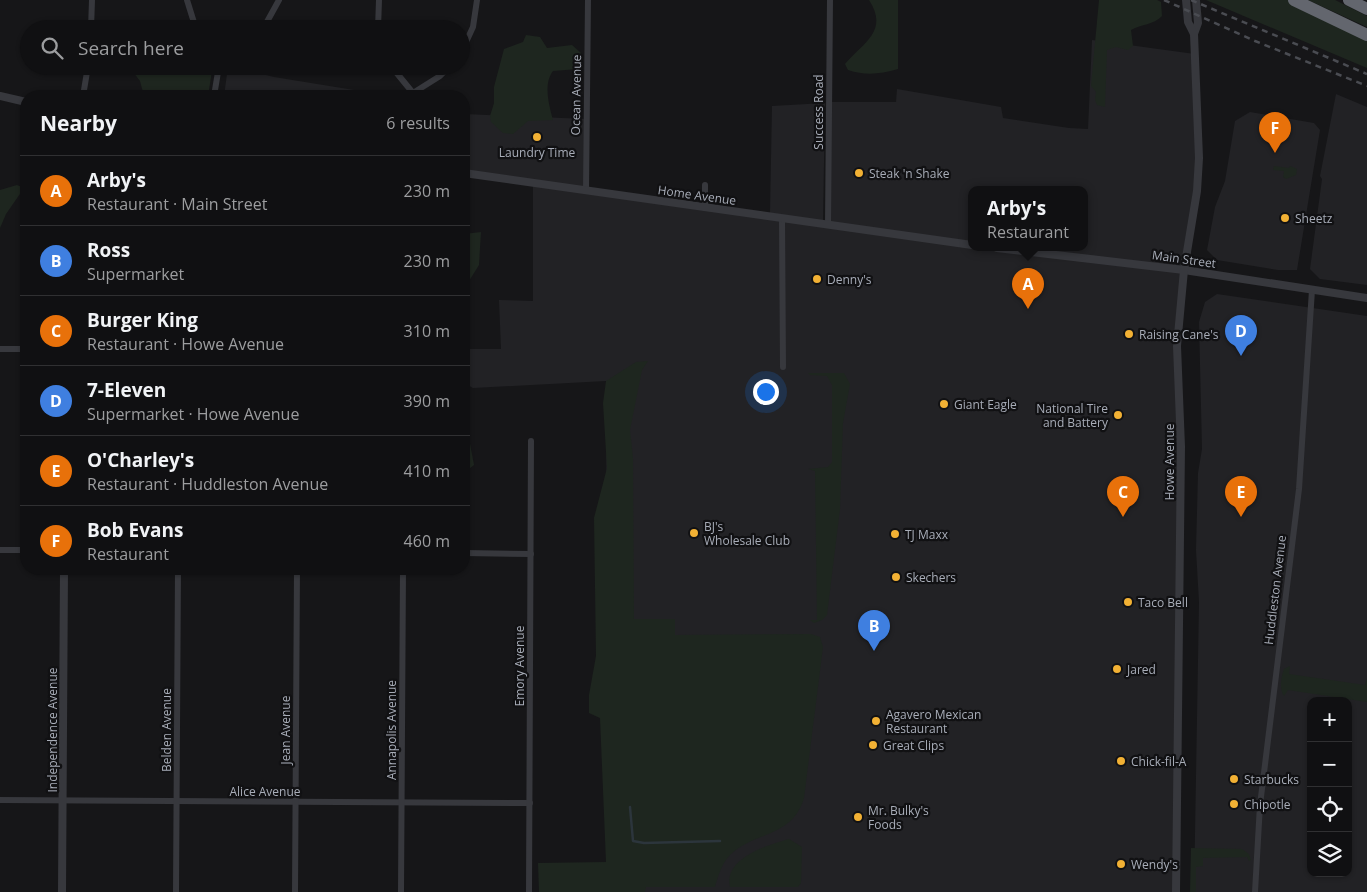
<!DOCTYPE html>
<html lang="en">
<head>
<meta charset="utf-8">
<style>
  body { margin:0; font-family:"Open Sans",sans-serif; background:#1e1e20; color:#f1f3f6 }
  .controls { position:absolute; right:15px; bottom:15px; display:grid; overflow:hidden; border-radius:10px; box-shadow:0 1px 4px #0004 }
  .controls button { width:45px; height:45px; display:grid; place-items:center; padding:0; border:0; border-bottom:1px solid #303032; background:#101012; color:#f1f3f6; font:25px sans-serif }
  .you { position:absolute; left:765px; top:391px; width:18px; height:18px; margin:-12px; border:4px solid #fff; border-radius:50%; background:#1a73e8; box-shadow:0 0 0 8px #1a73e833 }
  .badge { display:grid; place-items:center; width:32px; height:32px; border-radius:50%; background:#0b8043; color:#fff; font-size:16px; font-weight:700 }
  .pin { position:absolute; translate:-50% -41px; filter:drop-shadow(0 1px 2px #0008) }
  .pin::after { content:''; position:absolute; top:26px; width:18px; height:15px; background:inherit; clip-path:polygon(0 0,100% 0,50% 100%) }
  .popup { position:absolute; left:968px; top:186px; width:120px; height:65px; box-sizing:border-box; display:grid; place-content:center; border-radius:10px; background:#101012; filter:drop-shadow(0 1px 4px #0005); font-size:16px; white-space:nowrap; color:#9c9d9f }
  .popup b { font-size:19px; color:#f1f3f6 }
  .popup::after { content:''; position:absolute; left:50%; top:100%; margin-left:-10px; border:10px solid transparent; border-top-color:#101012 }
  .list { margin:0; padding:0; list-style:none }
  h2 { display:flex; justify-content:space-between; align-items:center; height:65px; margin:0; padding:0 20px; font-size:21px }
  h2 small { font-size:16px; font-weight:400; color:#9c9d9f }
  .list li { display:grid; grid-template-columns:32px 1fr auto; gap:15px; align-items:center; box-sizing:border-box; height:70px; padding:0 20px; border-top:1px solid #303032 }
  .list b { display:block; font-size:19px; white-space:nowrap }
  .list p { margin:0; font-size:16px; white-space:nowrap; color:#9c9d9f }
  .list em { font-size:16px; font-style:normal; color:#9c9d9f }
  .icon { flex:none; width:28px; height:28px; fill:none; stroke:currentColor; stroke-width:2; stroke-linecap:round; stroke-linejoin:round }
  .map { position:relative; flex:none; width:1367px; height:892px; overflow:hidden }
  .search { position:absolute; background:#101012; box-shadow:0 1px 4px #0004; left:20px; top:20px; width:450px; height:55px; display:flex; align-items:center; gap:12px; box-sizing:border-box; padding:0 18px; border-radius:28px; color:#9c9d9f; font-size:19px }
  .panel { position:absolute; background:#101012; box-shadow:0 1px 4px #0004; left:20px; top:90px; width:450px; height:485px; border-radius:20px }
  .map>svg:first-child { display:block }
</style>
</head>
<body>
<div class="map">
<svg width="1367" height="892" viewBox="0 0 1367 892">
  <rect width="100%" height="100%" fill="#161618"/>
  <g fill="#222225" fill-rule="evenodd">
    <path d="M 1092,40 L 1195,54 L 1199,143 L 1184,270 L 1178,389 L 1176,892 L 608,892 L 606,381 L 473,388 L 464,383 L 464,349 L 501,349 L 499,300 L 533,301 L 533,184 L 464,173 L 464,114 L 586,119 L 586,191 L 828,225 L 829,102 L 896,102 L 897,89 L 1001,107 L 1003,118 L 1069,128 L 1088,129 ZM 972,190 L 1084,190 L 1084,248 L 972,248 Z"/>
    <path d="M 231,66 L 274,77 L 391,96 L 224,96 L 227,74 Z"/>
    <path d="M 1336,94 L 1367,107 L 1367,285 L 1320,279 L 1310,269 L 1322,179 L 1320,176 Z"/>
    <path d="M 825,103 L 823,221 L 770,213 L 772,106 Z"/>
    <path d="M 1250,112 L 1314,123 L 1320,130 L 1297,270 L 1278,270 L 1217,260 L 1207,250 L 1215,207 L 1225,181 L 1235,121 Z"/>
    <path d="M 1217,294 L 1367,316 L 1367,892 L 1194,892 L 1199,602 L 1196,550 L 1198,473 L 1202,449 L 1199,322 L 1205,302 ZM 1311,701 L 1348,701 L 1348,873 L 1311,873 Z"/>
  </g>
  <g fill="#1e261f">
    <path d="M 869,0 L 898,0 L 898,69 C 880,74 866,76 848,70 L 845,64 C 864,42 889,31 869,0 Z"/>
    <path d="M 1099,0 L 1157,0 L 1161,2 L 1162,16 C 1153,25 1142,24 1131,30 L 1133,46 L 1128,50 L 1116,47 L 1107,50 L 1105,107 L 1097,105 L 1095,100 L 1096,92 L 1091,86 Z"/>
    <path d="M 1206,0 L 1288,0 L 1367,38 L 1367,68 Z"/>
    <path d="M 1308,0 L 1335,0 L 1367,16 L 1367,27 Z"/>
    <path d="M 526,35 L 540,37 L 547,48 L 572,45 L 581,53 L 582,61 L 578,69 L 553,71 C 543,84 549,105 553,120 L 528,121 L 513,134 L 503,133 L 491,122 L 490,116 L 494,103 L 494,87 L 504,49 L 523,42 Z"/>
    <path d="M 122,66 L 195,66 L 212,71 L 208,96 L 144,96 L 140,81 L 130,68 Z"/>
    <path d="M 1274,166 L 1289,168 L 1290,166 L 1297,169 L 1296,175 L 1286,179 L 1283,177 L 1284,171 L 1273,170 Z"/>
    <path d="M 17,185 L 24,188 L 6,214 L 0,228 L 0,190 Z"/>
    <path d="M 481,232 L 479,265 L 464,289 L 464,234 Z"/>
    <path d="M 648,361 L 642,370 L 630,430 L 633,458 L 634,619 L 675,619 L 675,635 L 811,634 L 820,637 L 823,647 L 804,798 C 792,838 755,831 730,855 C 722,863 718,876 715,887 L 646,887 L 645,892 L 539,892 L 538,863 L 606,862 L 600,718 L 589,713 L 589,695 L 596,656 L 594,518 L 607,468 L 603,403 L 606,381 L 636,362 Z"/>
    <path d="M 808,373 L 844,373 L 850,384 L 843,423 L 840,509 L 827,615 L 822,620 L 814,623 L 810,620 L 817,620 L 815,471 L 808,469 L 828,467 L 832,462 L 832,385 L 827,376 L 810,375 Z"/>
    <path d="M 464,412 L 474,465 L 464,473 Z"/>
    <path d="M 1290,666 L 1289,674 L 1365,685 L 1367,678 L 1367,702 L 1288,690 L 1284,696 C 1279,689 1281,677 1284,669 Z"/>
    <path d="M 789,839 L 802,847 L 801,883 L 798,887 L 730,887 C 723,858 768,845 789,839 Z"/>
    <path d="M 1191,848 L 1242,849 L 1249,854 L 1251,860 L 1249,861 L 1247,857 L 1203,858 L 1203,866 L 1196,867 L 1196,892 L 1190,892 Z"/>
  </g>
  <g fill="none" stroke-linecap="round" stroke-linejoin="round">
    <path stroke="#2c353c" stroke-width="2.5" d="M 630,807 L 633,841 L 644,843 L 720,841"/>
    <g stroke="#37383d" stroke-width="6">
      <path d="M 187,0 L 196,29"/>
      <path d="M 91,29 L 92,0"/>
      <path d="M 263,29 L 279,0"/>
      <path d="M 378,29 L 379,0"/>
      <path d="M 461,53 L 473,27 L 477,0"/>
      <path d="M 391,66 L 413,93"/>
      <path d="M 83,96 L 88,66"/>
      <path d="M 214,96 L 219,66"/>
      <path d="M 412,96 L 413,93 L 440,76 L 450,66"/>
      <path d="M 705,185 L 705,208"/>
      <path d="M 586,191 L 588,0"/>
      <path d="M 782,219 L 783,367"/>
      <path d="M 828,225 L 830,0"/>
      <path d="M 0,349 L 26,349"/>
      <path d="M 0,550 L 26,550"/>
      <path d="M 464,553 L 531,554"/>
      <path d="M 0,800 L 530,803"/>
      <path d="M 176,892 L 178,569"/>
      <path d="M 295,892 L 297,569"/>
      <path d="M 401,892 L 403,569"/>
      <path d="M 529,892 L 531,441"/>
      <path d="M 1255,892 L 1260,805 L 1299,489 L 1312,290"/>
    </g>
    <g stroke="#37383d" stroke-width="8">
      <path d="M 1194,34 L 1198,23 L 1196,0"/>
      <path d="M 0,96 L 26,102"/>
      <path d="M 464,173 L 972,245"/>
      <path d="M 997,248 L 1184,270 L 1367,298"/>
      <path d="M 62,892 L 64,569"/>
      <path d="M 1176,892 L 1181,447 L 1177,346 L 1184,270 L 1197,191 L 1199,158 L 1194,34 L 1188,22 L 1186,0"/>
    </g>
    <g stroke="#63666e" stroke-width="12">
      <path d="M 1294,0 L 1367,35"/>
      <path d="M 1349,0 L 1367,9"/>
    </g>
    <g stroke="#4a4c52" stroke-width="2.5" stroke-dasharray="6 5" stroke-linecap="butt">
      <path d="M 1164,0 L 1255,41 L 1367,86"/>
      <path d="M 1191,0 L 1367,74"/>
    </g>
  </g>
  <g fill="#f2b134" stroke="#111113" stroke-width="2">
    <circle cx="537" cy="137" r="5"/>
    <circle cx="859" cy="173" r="5"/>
    <circle cx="1285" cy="218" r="5"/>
    <circle cx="817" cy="279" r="5"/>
    <circle cx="1129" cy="334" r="5"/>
    <circle cx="944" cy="404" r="5"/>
    <circle cx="1118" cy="415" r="5"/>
    <circle cx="694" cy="533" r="5"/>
    <circle cx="895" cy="534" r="5"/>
    <circle cx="896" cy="577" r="5"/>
    <circle cx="1128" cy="602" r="5"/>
    <circle cx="1117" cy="669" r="5"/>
    <circle cx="876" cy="721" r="5"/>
    <circle cx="873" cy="745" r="5"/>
    <circle cx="1121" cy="761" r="5"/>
    <circle cx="1234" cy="779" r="5"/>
    <circle cx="1234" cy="804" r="5"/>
    <circle cx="858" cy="817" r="5"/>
    <circle cx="1121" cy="864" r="5"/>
  </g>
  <g text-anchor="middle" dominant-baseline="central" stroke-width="4.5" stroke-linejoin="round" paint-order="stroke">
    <g font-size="12" fill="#a8adb8" stroke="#111113">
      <text transform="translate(576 95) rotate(-89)">Ocean Avenue</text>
      <text transform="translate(818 112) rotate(-90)">Success Road</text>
      <text transform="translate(697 195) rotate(8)">Home Avenue</text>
      <text transform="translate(1184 259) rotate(8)">Main Street</text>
      <text transform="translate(1169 462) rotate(-90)">Howe Avenue</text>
      <text transform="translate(1275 590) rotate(-83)">Huddleston Avenue</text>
      <text transform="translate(519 666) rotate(-90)">Emory Avenue</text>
      <text transform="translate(52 730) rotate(-90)">Independence Avenue</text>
      <text transform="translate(166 730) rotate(-90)">Belden Avenue</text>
      <text transform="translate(285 730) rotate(-90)">Jean Avenue</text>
      <text transform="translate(391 730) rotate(-90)">Annapolis Avenue</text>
      <text x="265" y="791">Alice Avenue</text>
    </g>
    <g font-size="12" fill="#a8adb8" stroke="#111113" text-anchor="start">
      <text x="537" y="152" text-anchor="middle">Laundry Time</text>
      <text x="869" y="173">Steak 'n Shake</text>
      <text x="1295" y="218">Sheetz</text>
      <text x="827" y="279">Denny's</text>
      <text x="1139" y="334">Raising Cane's</text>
      <text x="954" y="404">Giant Eagle</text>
      <text x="1108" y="408" text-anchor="end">National Tire<tspan x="1108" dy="14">and Battery</tspan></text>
      <text x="704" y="526">BJ's<tspan x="704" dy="14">Wholesale Club</tspan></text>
      <text x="905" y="534">TJ Maxx</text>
      <text x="906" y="577">Skechers</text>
      <text x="1138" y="602">Taco Bell</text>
      <text x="1127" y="669">Jared</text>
      <text x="886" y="714">Agavero Mexican<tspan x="886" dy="14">Restaurant</tspan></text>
      <text x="883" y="745">Great Clips</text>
      <text x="1131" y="761">Chick-fil-A</text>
      <text x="1244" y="779">Starbucks</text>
      <text x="1244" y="804">Chipotle</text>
      <text x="868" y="810">Mr. Bulky's<tspan x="868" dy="14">Foods</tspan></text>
      <text x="1131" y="864">Wendy's</text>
    </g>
  </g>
</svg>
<div class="controls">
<button>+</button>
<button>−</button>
<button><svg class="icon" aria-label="locate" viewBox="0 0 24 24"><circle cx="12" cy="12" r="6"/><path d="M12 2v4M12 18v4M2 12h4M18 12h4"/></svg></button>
<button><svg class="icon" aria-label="layers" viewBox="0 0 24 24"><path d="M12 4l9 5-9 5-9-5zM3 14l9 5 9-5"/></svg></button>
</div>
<div class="you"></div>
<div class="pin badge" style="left:1028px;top:309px;background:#e8710a">A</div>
<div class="popup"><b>Arby's</b>Restaurant</div>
<div class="pin badge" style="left:874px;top:651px;background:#3f7fe0">B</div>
<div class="pin badge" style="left:1123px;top:517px;background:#e8710a">C</div>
<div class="pin badge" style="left:1241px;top:356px;background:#3f7fe0">D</div>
<div class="pin badge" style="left:1241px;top:517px;background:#e8710a">E</div>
<div class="pin badge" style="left:1275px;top:153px;background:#e8710a">F</div>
<div class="search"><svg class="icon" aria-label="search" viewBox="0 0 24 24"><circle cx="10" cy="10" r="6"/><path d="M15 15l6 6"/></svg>Search here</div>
<section class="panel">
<h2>Nearby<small>6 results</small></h2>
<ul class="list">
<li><span class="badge" style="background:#e8710a">A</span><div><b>Arby's</b><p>Restaurant · Main Street</p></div><em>230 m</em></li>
<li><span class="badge" style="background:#3f7fe0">B</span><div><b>Ross</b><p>Supermarket</p></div><em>230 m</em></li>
<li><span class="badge" style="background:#e8710a">C</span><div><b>Burger King</b><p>Restaurant · Howe Avenue</p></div><em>310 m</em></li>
<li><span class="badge" style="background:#3f7fe0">D</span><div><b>7-Eleven</b><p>Supermarket · Howe Avenue</p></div><em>390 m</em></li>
<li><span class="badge" style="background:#e8710a">E</span><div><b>O'Charley's</b><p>Restaurant · Huddleston Avenue</p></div><em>410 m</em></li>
<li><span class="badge" style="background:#e8710a">F</span><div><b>Bob Evans</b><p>Restaurant</p></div><em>460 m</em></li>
</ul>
</section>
</div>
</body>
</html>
